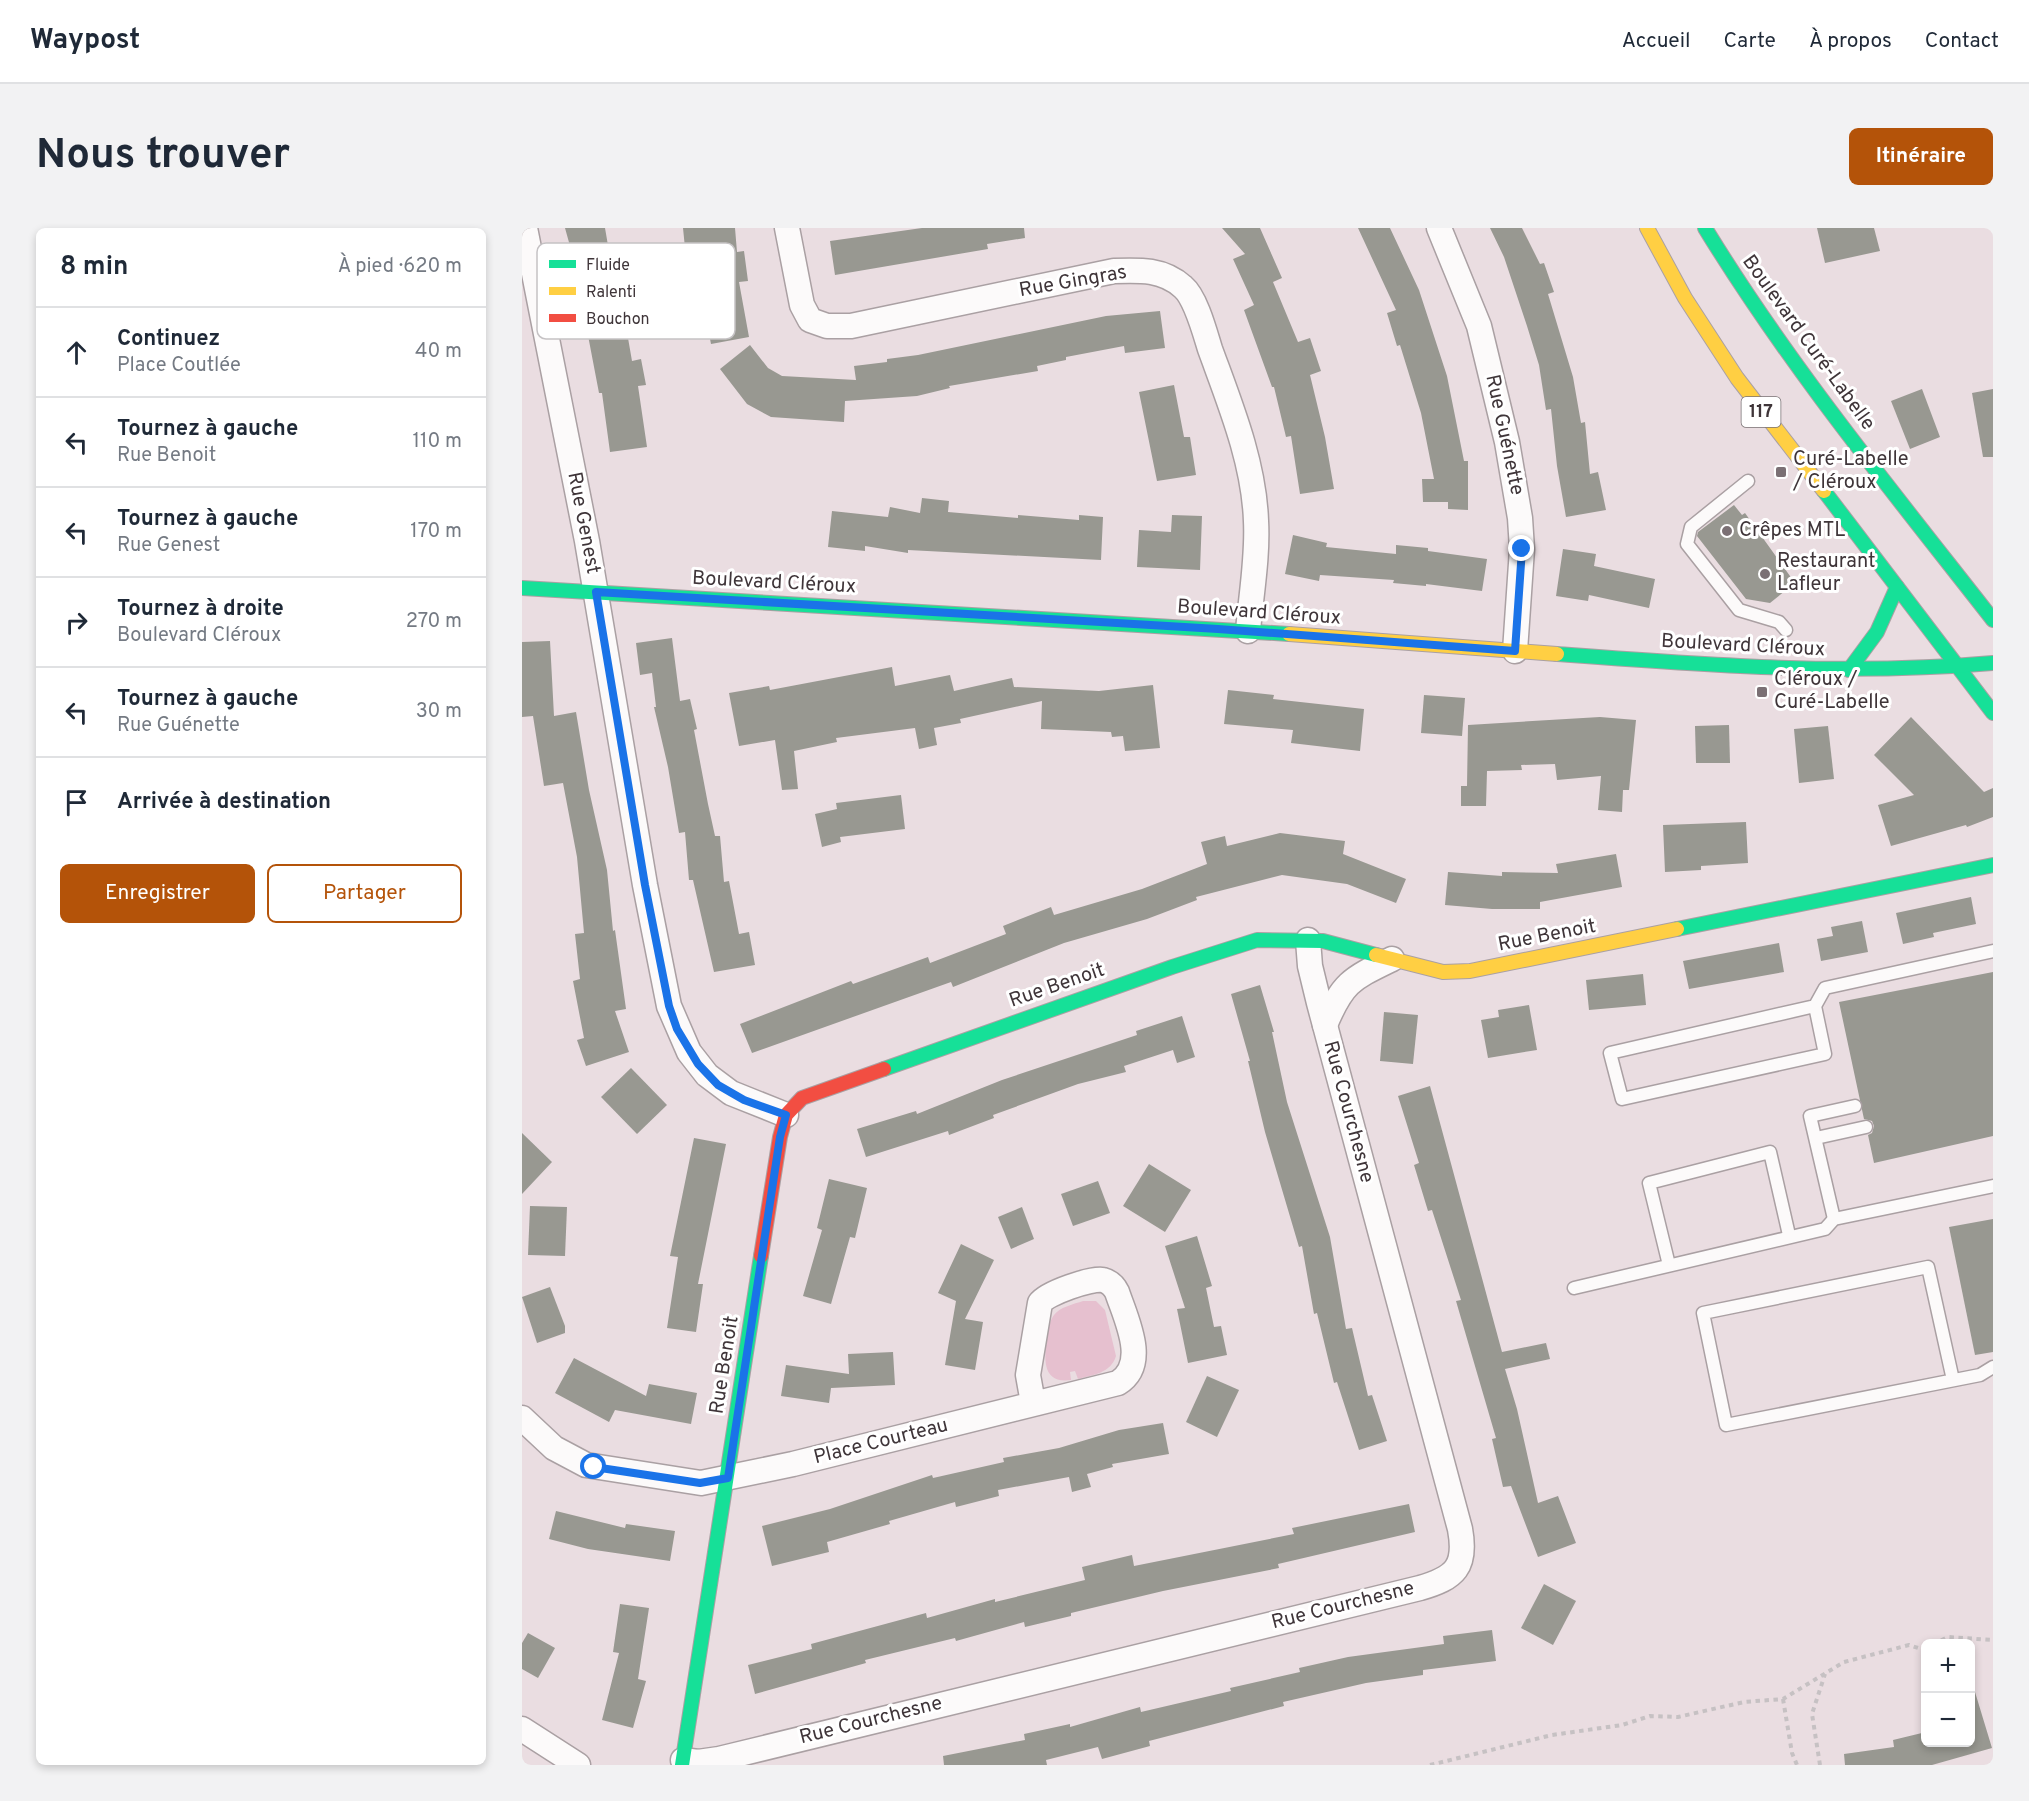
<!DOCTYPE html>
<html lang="fr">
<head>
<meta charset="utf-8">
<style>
  body { margin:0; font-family:Overpass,sans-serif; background:#f2f2f3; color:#1f2937 }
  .controls { position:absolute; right:18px; bottom:18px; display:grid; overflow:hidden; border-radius:9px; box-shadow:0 3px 9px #0003 }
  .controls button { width:54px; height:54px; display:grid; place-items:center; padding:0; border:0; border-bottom:2px solid #e0e1e3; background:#fff; color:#1f2937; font:30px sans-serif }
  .stop { position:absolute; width:18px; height:18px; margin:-14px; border:4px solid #1a73e8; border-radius:50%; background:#fff }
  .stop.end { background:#1a73e8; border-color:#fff; box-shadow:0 2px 6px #0008 }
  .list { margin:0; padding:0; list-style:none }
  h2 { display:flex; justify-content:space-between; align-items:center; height:78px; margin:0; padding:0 24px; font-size:26px }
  h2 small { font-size:20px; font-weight:400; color:#747a83 }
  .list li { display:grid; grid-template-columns:39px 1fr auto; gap:18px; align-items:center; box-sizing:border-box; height:90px; padding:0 24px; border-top:2px solid #e0e1e3 }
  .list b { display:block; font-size:22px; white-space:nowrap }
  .list p { margin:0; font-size:20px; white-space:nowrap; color:#747a83 }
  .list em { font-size:20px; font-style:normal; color:#747a83 }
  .actions { display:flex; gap:12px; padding:18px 24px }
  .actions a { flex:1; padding:14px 0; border:2px solid #b45309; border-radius:9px; text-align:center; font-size:21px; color:#b45309 }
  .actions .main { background:#b45309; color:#fff }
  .icon { flex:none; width:33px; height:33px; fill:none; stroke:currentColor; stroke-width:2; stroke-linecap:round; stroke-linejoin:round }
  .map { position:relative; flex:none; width:1471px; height:1537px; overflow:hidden; border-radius:9px }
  header { display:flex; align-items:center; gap:36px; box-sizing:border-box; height:84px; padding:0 30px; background:#fff; border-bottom:2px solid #e0e1e3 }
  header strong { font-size:28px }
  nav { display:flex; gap:33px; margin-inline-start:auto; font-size:21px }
  .intro { display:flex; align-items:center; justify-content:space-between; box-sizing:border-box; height:144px; padding:0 36px }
  h1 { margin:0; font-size:42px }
  .button { padding:15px 27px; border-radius:9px; background:#b45309; color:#fff; font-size:21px; font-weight:700 }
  main { display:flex; gap:36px; padding:0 36px }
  aside { flex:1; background:#fff; border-radius:9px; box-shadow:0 3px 9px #0003 }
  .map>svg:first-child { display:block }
</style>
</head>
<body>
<header>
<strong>Waypost</strong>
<nav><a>Accueil</a><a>Carte</a><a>À propos</a><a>Contact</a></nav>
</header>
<div class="intro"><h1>Nous trouver</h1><a class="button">Itinéraire</a></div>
<main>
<aside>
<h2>8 min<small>À pied · 620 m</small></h2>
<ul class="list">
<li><svg class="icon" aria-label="ahead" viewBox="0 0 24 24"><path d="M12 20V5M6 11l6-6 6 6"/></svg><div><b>Continuez</b><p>Place Coutlée</p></div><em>40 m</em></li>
<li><svg class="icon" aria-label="left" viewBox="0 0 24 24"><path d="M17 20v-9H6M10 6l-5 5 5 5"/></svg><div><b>Tournez à gauche</b><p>Rue Benoit</p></div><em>110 m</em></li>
<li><svg class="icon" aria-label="left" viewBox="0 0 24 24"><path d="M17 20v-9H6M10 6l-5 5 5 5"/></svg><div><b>Tournez à gauche</b><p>Rue Genest</p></div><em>170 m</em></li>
<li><svg class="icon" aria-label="right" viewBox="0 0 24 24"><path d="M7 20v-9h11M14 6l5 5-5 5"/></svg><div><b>Tournez à droite</b><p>Boulevard Cléroux</p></div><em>270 m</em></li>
<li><svg class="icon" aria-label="left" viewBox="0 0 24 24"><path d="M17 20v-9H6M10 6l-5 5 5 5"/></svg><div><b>Tournez à gauche</b><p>Rue Guénette</p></div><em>30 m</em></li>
<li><svg class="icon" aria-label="arrive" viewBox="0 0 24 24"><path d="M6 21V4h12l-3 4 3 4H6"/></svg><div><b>Arrivée à destination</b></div></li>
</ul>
<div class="actions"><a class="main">Enregistrer</a><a>Partager</a></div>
</aside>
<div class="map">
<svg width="1471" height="1537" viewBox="0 0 1471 1537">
  <rect width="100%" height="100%" fill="#eadde1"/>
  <path fill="#e6c0cf" d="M 561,1073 L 574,1073 L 583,1082 L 594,1128 C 589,1145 571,1147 556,1151 L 553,1143 L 548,1144 L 549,1152 C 520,1156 522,1131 525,1110 C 527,1102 527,1093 532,1087 C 538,1079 552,1076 561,1073 Z"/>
  <g fill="#989891">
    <path d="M 43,0 L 83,0 L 102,110 L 106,110 L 110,133 L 119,131 L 124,157 L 116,158 L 125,219 L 88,224 L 80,165 L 77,165 L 64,97 L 62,98 L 53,36 Z"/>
    <path d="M 161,0 L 213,0 L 215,24 L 222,23 L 226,53 L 217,54 L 227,109 L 189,116 L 178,59 L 169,60 L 168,47 L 161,48 L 159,31 L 164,30 Z"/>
    <path d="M 400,0 L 502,0 L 503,10 L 465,16 L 466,21 L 313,47 L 308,13 Z"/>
    <path d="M 700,0 L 738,0 L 760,50 L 751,54 L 776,114 L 788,110 L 799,143 L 788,147 L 803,209 L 812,261 L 778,266 L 769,208 L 764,209 L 752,159 L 750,159 L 722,82 L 732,77 L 711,31 L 723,26 Z"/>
    <path d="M 836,0 L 868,0 L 897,62 L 925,148 L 942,233 L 946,233 L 946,282 L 926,281 L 926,274 L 901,274 L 900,251 L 912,251 L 899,185 L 878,117 L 875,118 L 865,85 L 874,82 Z"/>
    <path d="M 968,0 L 1000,0 L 1018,36 L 1022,35 L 1032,64 L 1026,66 L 1051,149 L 1059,195 L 1063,194 L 1068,246 L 1076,244 L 1084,282 L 1044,289 L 1035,238 L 1029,181 L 1024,182 L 1017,137 L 1005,98 L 982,29 Z"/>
    <path d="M 1295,0 L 1352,0 L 1358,23 L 1303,35 Z"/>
    <path d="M 638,83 L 643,120 L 603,125 L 602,118 L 544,129 L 544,132 L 515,138 L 516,143 L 427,158 L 428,160 L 395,168 L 323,173 L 322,194 L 249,189 L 225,176 L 198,141 L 228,117 L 246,140 L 260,148 L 334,152 L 332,138 L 365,134 L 365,131 L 396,127 L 584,88 Z"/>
    <path d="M 652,157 L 662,209 L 668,209 L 674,247 L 635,253 L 617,164 Z"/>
    <path d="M 1400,161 L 1418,209 L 1388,221 L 1369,173 Z"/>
    <path d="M 1471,161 L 1471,229 L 1461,229 L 1450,165 Z"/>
    <path d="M 400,270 L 427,273 L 426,284 L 496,290 L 496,287 L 557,292 L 557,287 L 581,289 L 579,332 L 386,322 L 386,325 L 343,318 L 343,323 L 306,319 L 310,283 L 366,289 L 368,279 L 398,285 Z"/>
    <path d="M 1212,277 L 1220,287 L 1223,285 L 1273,355 L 1248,375 L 1224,371 L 1175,308 L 1176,304 Z"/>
    <path d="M 650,287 L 680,288 L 678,342 L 615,339 L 617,302 L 649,304 Z"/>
    <path d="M 771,307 L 805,315 L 804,319 L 874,326 L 874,317 L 906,320 L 906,323 L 965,331 L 960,363 L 904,356 L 904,358 L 871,355 L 872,352 L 798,347 L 797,353 L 763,346 Z"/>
    <path d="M 1041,321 L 1074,326 L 1072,338 L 1133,351 L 1127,380 L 1067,367 L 1066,373 L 1034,368 Z"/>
    <path d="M 150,410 L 158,473 L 168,471 L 175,501 L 172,502 L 186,576 L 193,608 L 198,608 L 202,654 L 207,653 L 217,706 L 227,704 L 233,737 L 192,744 L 171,652 L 167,652 L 163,604 L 157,605 L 146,539 L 132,479 L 134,479 L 130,445 L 118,447 L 114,415 Z"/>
    <path d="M 28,413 L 32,488 L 54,484 L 67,562 L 85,642 L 91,703 L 93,702 L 104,781 L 93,783 L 107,824 L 64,838 L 55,812 L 62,810 L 51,753 L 58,751 L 53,706 L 62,705 L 55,629 L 41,555 L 22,558 L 11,488 L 0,489 L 0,414 Z"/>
    <path d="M 370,439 L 373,458 L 428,447 L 432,463 L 490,450 L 492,459 L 577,463 L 631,457 L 638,520 L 603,523 L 601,508 L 590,509 L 589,504 L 519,501 L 520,473 L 438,491 L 439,495 L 412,500 L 415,517 L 397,521 L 393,500 L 314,510 L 315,514 L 272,523 L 276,561 L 260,562 L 253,512 L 217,518 L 207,465 L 247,458 L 248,462 Z"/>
    <path d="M 706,462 L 752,467 L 751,471 L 842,481 L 838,523 L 769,515 L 771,502 L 702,496 Z"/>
    <path d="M 902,467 L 943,470 L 940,508 L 899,505 Z"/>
    <path d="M 1078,489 L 1114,492 L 1107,562 L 1101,562 L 1100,584 L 1076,582 L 1079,548 L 1035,552 L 1033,536 L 999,537 L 1000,542 L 965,543 L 964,578 L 939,578 L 939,558 L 945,558 L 946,497 Z"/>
    <path d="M 1389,489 L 1462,564 L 1471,560 L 1471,589 L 1445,599 L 1444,597 L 1369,618 L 1356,577 L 1392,567 L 1352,527 Z"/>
    <path d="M 1207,497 L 1208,535 L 1174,535 L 1173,498 Z"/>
    <path d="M 1306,498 L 1312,551 L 1277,555 L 1272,501 Z"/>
    <path d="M 379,567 L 383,601 L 318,609 L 319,614 L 300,619 L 293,586 L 315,581 L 314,575 Z"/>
    <path d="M 1224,594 L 1226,635 L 1179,638 L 1179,642 L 1143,644 L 1141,597 Z"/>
    <path d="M 758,605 L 823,613 L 821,626 L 884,651 L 874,675 L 825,656 L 760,647 L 674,669 L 675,672 L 625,691 L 542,715 L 431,759 L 429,754 L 230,825 L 218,796 L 329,753 L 331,756 L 406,729 L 408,735 L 484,706 L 481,698 L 529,679 L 532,687 L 620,661 L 685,636 L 679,614 L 703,608 L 705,618 Z"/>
    <path d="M 1094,626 L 1100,659 L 1018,674 L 1018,681 L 970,681 L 923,677 L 926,644 L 980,648 L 980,644 L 1036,645 L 1034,636 Z"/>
    <path d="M 1449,669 L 1454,696 L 1411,705 L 1412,709 L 1381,716 L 1374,685 Z"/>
    <path d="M 1340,693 L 1346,724 L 1299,733 L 1295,711 L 1311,708 L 1309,699 Z"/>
    <path d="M 1257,715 L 1262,744 L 1167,761 L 1161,733 Z"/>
    <path d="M 1471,744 L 1471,908 L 1352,935 L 1346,907 L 1350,905 L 1352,898 L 1350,893 L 1342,891 L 1317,774 Z"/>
    <path d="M 1121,746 L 1124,777 L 1067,782 L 1064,752 Z"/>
    <path d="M 738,757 L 752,804 L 750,804 L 765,874 L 808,1009 L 824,1101 L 830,1100 L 846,1168 L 850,1167 L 865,1213 L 837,1222 L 815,1154 L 812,1155 L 795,1085 L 792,1086 L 780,1018 L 777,1019 L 743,904 L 726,833 L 728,833 L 709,766 Z"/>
    <path d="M 1007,777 L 1015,822 L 966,830 L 959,792 L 977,789 L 976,782 Z"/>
    <path d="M 862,784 L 896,787 L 891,836 L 858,833 Z"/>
    <path d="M 660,788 L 673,829 L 655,835 L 651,822 L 602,838 L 604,844 L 556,856 L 471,887 L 472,890 L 427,907 L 426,903 L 344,929 L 335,901 L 394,883 L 395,886 L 480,852 L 615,807 L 614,803 Z"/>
    <path d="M 109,840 L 145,877 L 115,906 L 79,869 Z"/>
    <path d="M 908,858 L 980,1124 L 1024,1115 L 1028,1131 L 983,1141 L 995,1181 L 1016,1275 L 1036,1268 L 1054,1315 L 1016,1329 L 989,1258 L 981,1259 L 970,1211 L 974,1210 L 934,1073 L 939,1072 L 910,982 L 906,983 L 892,937 L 897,935 L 876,868 Z"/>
    <path d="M 0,905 L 30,934 L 0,966 Z"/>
    <path d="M 172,910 L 204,916 L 176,1056 L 181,1056 L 174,1104 L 145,1100 L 156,1029 L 148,1028 Z"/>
    <path d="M 627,936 L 669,962 L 643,1004 L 601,978 Z"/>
    <path d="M 307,951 L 345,960 L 333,1010 L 328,1009 L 309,1076 L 281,1068 L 300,1002 L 295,1000 Z"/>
    <path d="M 576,953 L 588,985 L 551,998 L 539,966 Z"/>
    <path d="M 8,978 L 45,979 L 43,1028 L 6,1027 Z"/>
    <path d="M 500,979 L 512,1011 L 489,1021 L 476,989 Z"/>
    <path d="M 1471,991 L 1471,1124 L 1453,1127 L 1427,999 Z"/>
    <path d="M 675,1008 L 690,1058 L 684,1060 L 692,1099 L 699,1098 L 705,1127 L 666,1135 L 655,1081 L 663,1080 L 643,1018 Z"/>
    <path d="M 439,1016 L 472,1032 L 443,1091 L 461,1094 L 453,1142 L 423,1137 L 434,1073 L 416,1065 Z"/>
    <path d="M 28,1059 L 43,1098 L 43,1105 L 15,1115 L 0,1069 Z"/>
    <path d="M 371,1124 L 373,1157 L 309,1160 L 307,1175 L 259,1168 L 264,1137 L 327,1146 L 326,1126 Z"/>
    <path d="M 52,1130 L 124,1168 L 127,1156 L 175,1165 L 169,1196 L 93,1182 L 87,1194 L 33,1165 Z"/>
    <path d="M 685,1148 L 717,1162 L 695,1209 L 664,1194 Z"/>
    <path d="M 641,1195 L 647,1226 L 590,1236 L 591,1239 L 565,1246 L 569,1259 L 550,1264 L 547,1249 L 476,1262 L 477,1268 L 434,1279 L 433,1274 L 367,1293 L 368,1296 L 305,1314 L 307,1324 L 250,1338 L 240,1298 L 308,1281 L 410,1247 L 411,1250 L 482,1234 L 481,1230 L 537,1220 L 597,1202 Z"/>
    <path d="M 887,1276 L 893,1304 L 756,1336 L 757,1340 L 641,1363 L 549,1385 L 549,1388 L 503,1399 L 502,1394 L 434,1413 L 433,1410 L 343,1432 L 344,1435 L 233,1466 L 226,1437 L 290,1421 L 289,1416 L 404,1385 L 405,1390 L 473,1371 L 473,1374 L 563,1352 L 560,1339 L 610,1327 L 612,1338 L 772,1306 L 770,1300 Z"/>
    <path d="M 34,1283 L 103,1300 L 104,1296 L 153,1303 L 148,1333 L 66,1321 L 27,1311 Z"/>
    <path d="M 1022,1356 L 1054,1373 L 1031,1417 L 999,1400 Z"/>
    <path d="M 98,1376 L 127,1380 L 116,1451 L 124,1453 L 111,1500 L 80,1492 L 97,1425 L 91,1424 Z"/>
    <path d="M 970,1402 L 974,1433 L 901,1442 L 901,1447 L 844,1455 L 761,1474 L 762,1478 L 627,1513 L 628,1518 L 580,1531 L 576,1519 L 524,1532 L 525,1537 L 422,1537 L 421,1528 L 503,1512 L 502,1506 L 548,1496 L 548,1499 L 618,1479 L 619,1484 L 709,1463 L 708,1460 L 778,1444 L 777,1440 L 826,1429 L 922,1416 L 921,1408 Z"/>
    <path d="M 6,1405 L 33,1420 L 16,1450 L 0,1441 L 0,1415 Z"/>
    <path d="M 1453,1464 L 1470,1520 L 1410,1537 L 1323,1537 L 1322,1526 L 1372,1519 L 1371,1512 L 1404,1504 L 1404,1515 L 1449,1515 L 1449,1465 Z"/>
  </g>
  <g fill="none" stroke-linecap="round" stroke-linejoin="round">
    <g stroke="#aaa0a3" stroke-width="15">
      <g id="lane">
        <path d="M 1226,253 L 1169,299 L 1165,316 L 1217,382 L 1257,394 L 1264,402"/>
        <path d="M 1293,778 L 1088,825 L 1100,871 L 1303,826 L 1293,778 L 1303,760 L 1471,723"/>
        <path d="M 1294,910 L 1344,899"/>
        <path d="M 1312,991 L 1288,888 L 1333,878"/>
        <path d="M 1147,1037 L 1127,955 L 1248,924 L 1267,1007"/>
        <path d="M 1052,1060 L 1303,1001 L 1312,991 L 1471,958"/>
        <path d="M 1431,1152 L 1406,1039 L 1181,1085 L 1204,1197 L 1458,1147 L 1471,1139"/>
      </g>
    </g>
    <g stroke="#aaa0a3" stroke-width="27">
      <g id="street">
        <path d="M 3,0 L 65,313 L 123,657 L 147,778 L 167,824 L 185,847 L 209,865 L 264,887"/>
        <path d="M 265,0 L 280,77 L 288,92 L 305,98 L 329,98 L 592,43 C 618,42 641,41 661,59 C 674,70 683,105 688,121 C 708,176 732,234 734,293 C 736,329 729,367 726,403"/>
        <path d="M 917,0 L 957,98 L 985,214 L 998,290 L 1000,321 L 993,423"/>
        <path d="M 803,797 C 821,754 829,751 870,731"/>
        <path d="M 0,1190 L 32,1220 L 64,1237 L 179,1255 L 271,1236 L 596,1155 C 627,1136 604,1091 595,1064 C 592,1058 588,1054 581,1052 C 569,1050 525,1065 518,1075 L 506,1147 L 511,1175"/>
        <path d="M 0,1501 L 56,1537"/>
        <path d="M 161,1532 L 176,1534 L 197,1531 L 898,1360 C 933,1350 945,1339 938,1301 L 797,775 L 788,738 L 786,712"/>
      </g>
    </g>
    <g stroke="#aaa0a3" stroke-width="16">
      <g id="fast">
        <path d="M 1183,0 C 1268,139 1371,264 1471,392"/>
        <path d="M 1302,263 L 1471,485"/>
        <path d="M 0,360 L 767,406"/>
        <path d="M 1035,426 C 1183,437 1323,448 1471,435"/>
        <path d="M 1327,442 L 1355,404 L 1375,359"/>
        <path d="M 1155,701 L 1471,637"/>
        <path d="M 362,841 L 650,739 L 735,712 L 801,713 L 854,727"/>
        <path d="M 160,1537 L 239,1028"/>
      </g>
    </g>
    <g stroke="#aaa0a3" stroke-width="16">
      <g id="slow">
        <path d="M 1125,0 L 1163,70 L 1215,150 L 1302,263"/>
        <path d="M 767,406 L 1035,426"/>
        <path d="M 854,727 L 921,744 L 948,743 L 1155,701"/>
      </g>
    </g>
    <g stroke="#aaa0a3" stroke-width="16">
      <path id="jam" d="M 239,1028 L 258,909 L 264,887 L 280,870 L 362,841"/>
    </g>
    <g stroke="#c6c1c3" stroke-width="4" stroke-dasharray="4.5 4.5" stroke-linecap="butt">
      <path d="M 1411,1416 L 1426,1409 L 1471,1412"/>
      <path d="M 1261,1471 L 1270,1525 L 1275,1537"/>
      <path d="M 908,1537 L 1030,1507 L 1100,1497 L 1128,1488 L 1156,1489 L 1222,1474 L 1261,1471 L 1322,1434 L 1387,1417 L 1399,1421 L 1404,1419"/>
      <path d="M 1298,1537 L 1290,1486 L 1303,1446"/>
    </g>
    <use href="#lane" stroke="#fcfafa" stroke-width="12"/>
    <use href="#street" stroke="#fcfafa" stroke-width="24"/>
    <use href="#fast" stroke="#16e098" stroke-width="14"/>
    <use href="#slow" stroke="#ffcf43" stroke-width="14"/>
    <use href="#jam" stroke="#f24e42" stroke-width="14"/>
  </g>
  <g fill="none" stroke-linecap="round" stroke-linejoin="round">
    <path stroke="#1a73e8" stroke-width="8" d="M 72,1239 L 178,1255 L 206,1250 L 258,909 L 264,887 L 222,872 L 196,857 L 176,836 L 155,801 L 147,778 L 123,657 L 74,364 L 696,401 L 993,423 L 1000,321"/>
  </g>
  <g fill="#7b7074" stroke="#fff" stroke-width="2">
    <rect x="1253" y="238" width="12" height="12" rx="3"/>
    <circle cx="1205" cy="303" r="6"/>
    <circle cx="1243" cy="346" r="6"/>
    <rect x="1234" y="458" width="12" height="12" rx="3"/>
  </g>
  <g text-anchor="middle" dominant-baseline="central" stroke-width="6" stroke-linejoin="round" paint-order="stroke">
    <rect fill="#fff" stroke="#797274" stroke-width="1.5" x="1219.5" y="169" width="39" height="30" rx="4.5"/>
    <g font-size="18" font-weight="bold" fill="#3f3539">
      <text x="1239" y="184">117</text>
    </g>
    <g font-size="20" fill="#3f3539" stroke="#fff">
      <text transform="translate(551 54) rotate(-10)">Rue Gingras</text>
      <text transform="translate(1286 115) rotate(54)">Boulevard Curé-Labelle</text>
      <text transform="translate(982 207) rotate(78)">Rue Guénette</text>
      <text transform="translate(61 295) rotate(79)">Rue Genest</text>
      <text transform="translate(252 355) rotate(3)">Boulevard Cléroux</text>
      <text transform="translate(737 385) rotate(4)">Boulevard Cléroux</text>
      <text transform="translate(1221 418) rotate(3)">Boulevard Cléroux</text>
      <text transform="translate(1025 708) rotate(-11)">Rue Benoit</text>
      <text transform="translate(535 758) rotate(-19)">Rue Benoit</text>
      <text transform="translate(826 884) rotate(75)">Rue Courchesne</text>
      <text transform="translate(203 1137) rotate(-81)">Rue Benoit</text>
      <text transform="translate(359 1214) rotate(-14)">Place Courteau</text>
      <text transform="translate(821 1378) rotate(-14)">Rue Courchesne</text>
      <text transform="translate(349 1493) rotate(-14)">Rue Courchesne</text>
    </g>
    <g font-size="20" fill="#3f3539" stroke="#fff" text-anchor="start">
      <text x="1271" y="232">Curé-Labelle<tspan x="1271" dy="23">/ Cléroux</tspan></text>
      <text x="1217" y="303">Crêpes MTL</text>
      <text x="1255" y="334">Restaurant<tspan x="1255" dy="23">Lafleur</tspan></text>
      <text x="1252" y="452">Cléroux /<tspan x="1252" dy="23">Curé-Labelle</tspan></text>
    </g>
  </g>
  <rect x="15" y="15" width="198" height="96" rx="9" fill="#fff" stroke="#c5c2c4" stroke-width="1.5"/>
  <rect x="27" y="32" width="27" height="8" fill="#16e098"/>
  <rect x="27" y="59" width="27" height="8" fill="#ffcf43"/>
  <rect x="27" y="86" width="27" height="8" fill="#f24e42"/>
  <g font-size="16" fill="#3f3539">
    <text x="64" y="42">Fluide</text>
    <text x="64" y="69">Ralenti</text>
    <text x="64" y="96">Bouchon</text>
  </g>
</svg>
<div class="controls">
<button>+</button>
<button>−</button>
</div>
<div class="stop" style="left:72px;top:1239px"></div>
<div class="stop end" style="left:1000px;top:321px"></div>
</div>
</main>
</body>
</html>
